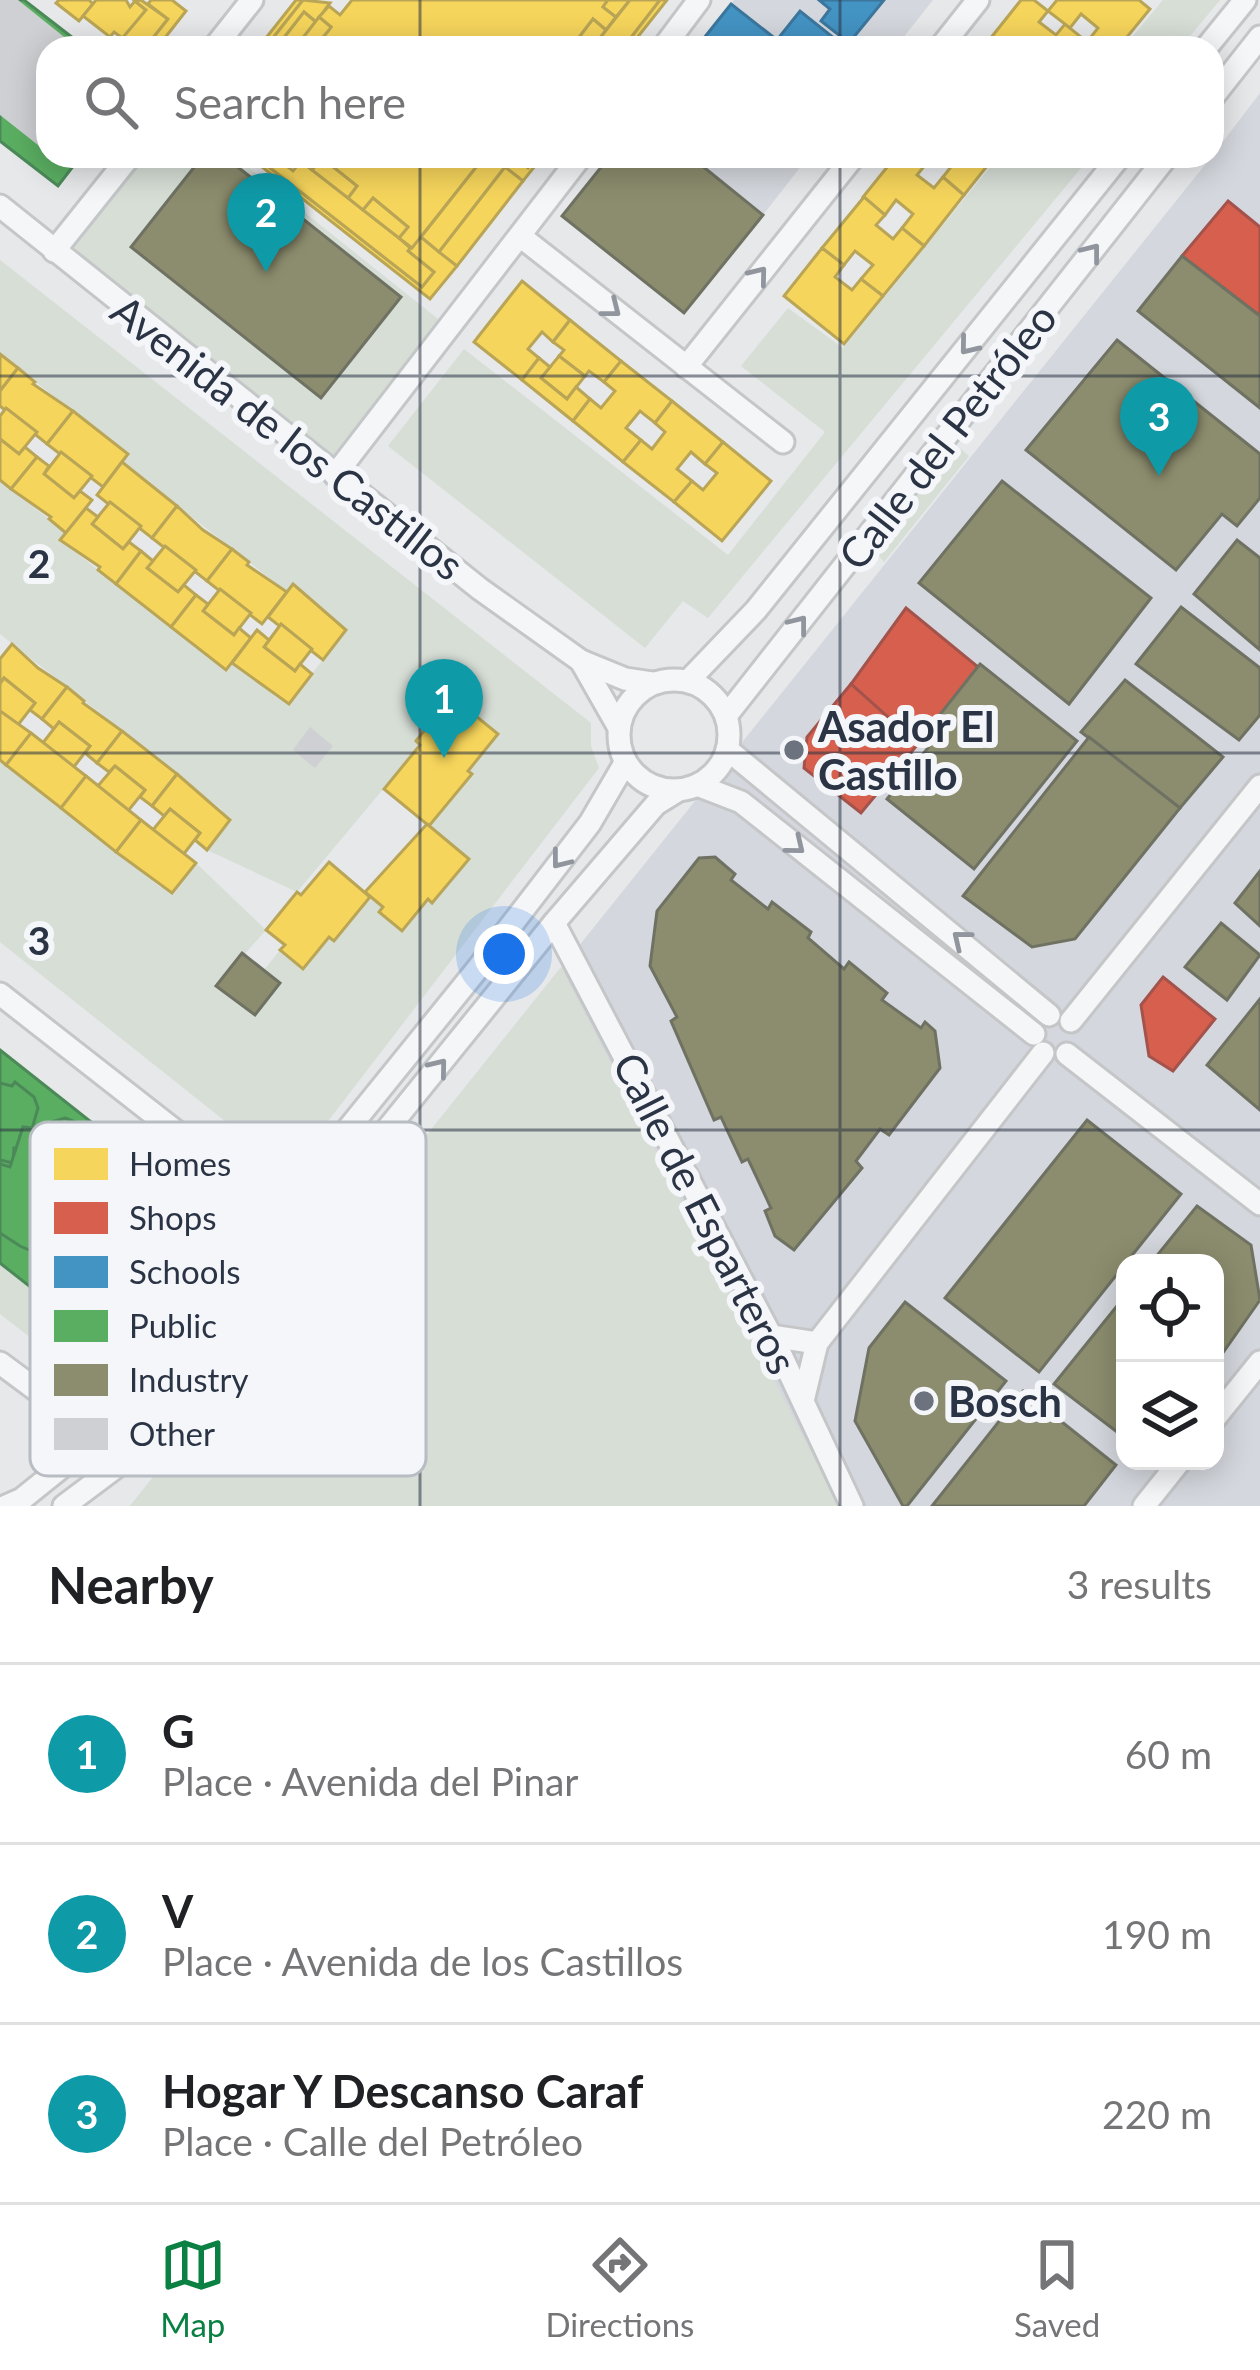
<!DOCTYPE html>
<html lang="en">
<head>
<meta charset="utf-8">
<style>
  body { margin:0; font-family:Lato,sans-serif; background:#f2f2f2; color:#202124 }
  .controls { position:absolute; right:36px; bottom:36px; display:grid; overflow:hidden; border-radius:24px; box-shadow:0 6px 30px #0003 }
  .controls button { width:108px; height:108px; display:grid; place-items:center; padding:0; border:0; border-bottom:3px solid #e0e0e0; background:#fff; color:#202124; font:60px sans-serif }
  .you { position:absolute; left:504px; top:954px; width:42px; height:42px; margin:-30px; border:9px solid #fff; border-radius:50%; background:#1a73e8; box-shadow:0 0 0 18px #1a73e833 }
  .badge { display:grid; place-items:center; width:78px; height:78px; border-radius:50%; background:#0b8043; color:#fff; font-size:39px; font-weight:700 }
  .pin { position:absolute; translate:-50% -99px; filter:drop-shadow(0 3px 6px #0008) }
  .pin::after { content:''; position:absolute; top:63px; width:42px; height:36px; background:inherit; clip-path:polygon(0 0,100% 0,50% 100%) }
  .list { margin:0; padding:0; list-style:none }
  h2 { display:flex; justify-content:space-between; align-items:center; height:156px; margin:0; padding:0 48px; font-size:51px }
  h2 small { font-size:39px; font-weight:400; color:#757577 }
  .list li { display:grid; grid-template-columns:78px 1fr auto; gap:36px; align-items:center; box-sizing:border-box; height:180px; padding:0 48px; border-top:3px solid #e0e0e0 }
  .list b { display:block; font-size:45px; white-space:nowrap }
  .list p { margin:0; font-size:39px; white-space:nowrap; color:#757577 }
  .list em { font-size:39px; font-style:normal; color:#757577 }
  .icon { flex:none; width:66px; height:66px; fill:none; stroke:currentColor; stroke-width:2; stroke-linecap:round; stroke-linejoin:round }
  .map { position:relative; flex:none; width:1260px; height:1506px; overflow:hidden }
  .search { position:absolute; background:#fff; box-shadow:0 6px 30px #0003; left:36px; right:36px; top:36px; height:132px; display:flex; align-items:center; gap:30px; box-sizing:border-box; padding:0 42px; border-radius:36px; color:#757577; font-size:45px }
  .sheet { height:696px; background:#fff }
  nav { display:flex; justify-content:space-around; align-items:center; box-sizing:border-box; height:168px; border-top:3px solid #e0e0e0; background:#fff; font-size:33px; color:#757577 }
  nav a { display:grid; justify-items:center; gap:6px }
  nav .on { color:#0b8043 }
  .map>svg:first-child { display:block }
</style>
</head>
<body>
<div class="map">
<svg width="1260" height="1506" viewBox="0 0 1260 1506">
  <rect width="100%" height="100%" fill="#e6e8ea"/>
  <g fill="#d4d7dd" fill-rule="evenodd">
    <path d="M 734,0 L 933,0 L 895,48 L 696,48 Z"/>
    <path d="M 1260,93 L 1260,1506 L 130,1506 L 1212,156 ZM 1125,1263 L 1215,1263 L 1215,1461 L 1125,1461 Z"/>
    <path d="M 691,156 L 809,156 L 763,215 Z"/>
  </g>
  <g fill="#d6ded6">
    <path d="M 1163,0 L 1220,0 L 1180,48 L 1123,48 Z"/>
    <path d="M 130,156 L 234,156 L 448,327 L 335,475 L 54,251 Z"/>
    <path d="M 999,156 L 1091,156 L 708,618 L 683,601 L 645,648 L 388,446 L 464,349 L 728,555 L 825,432 L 741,366 L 788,308 L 843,348 Z"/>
    <path d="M 0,260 L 591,723 L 591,746 L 599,768 L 299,1159 L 275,1161 L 0,942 L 0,760 L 160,887 L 173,892 L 196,863 L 266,930 L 217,985 L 255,1015 L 280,983 L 264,970 L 280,950 L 303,969 L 329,937 L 334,940 L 370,897 L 383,907 L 379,913 L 401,931 L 428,899 L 433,902 L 468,859 L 429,826 L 471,775 L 468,771 L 468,726 L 445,707 L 416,741 L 420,745 L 297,892 L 207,850 L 230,820 L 221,809 L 0,634 L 0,480 L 66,533 L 61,541 L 225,669 L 232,663 L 276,697 L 289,703 L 346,630 L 294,585 L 287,592 L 122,462 L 127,454 L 0,354 Z"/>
    <path d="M 954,443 L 969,456 L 884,562 L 871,546 Z"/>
    <path d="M 561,967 L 839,1506 L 130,1506 Z"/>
    <path d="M 167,1182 L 223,1221 L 92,1385 L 0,1314 L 0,1263 L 66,1314 Z"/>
  </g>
  <g fill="#f6d55c" stroke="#b9a555" stroke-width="3">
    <path d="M 59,0 L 89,0 L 93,4 L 79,21 L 56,3 Z"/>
    <path d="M 96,0 L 126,0 L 130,7 L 135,1 L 146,10 L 118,45 L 121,37 L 114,32 L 110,37 L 83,16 Z"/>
    <path d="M 141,0 L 168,19 L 145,48 L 114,48 L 146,10 L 135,1 Z"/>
    <path d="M 151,0 L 172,0 L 186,11 L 157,48 L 145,48 L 168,19 L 148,4 Z"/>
    <path d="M 296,0 L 303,0 L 265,48 L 258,48 Z"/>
    <path d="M 303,0 L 330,3 L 316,22 L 304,12 L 276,48 L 265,48 Z"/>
    <path d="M 352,0 L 608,0 L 603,7 L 616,17 L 606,30 L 593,19 L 571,48 L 314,48 L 331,27 L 319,17 L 329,6 L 340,15 Z"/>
    <path d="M 630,0 L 616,17 L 603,7 L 608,0 Z"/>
    <path d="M 630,0 L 660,0 L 623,48 L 592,48 Z"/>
    <path d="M 660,0 L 667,0 L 629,48 L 623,48 Z"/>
    <path d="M 1021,0 L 1034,0 L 1048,11 L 1039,22 L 1056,35 L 1065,24 L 1087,42 L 1082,48 L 990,48 L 986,44 Z"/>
    <path d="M 1057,0 L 1139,0 L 1150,9 L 1118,48 L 1094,48 L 1087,42 L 1098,28 L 1081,14 L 1070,28 L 1048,11 Z"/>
    <path d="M 304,12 L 316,22 L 295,48 L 276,48 Z"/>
    <path d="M 319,17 L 331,27 L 329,30 L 314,48 L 295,48 Z"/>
    <path d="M 593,19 L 606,30 L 592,48 L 571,48 Z"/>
    <path d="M 248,156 L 255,156 L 422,287 L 434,272 L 408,251 L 421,237 L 457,266 L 430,299 Z"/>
    <path d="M 255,156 L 274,156 L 293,171 L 301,161 L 399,238 L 410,248 L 408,251 L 434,272 L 422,287 Z"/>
    <path d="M 303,156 L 485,156 L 412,248 L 399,238 L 408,227 L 373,198 L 363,210 L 348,198 L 357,186 L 322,158 L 312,170 L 299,160 Z"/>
    <path d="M 485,156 L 491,156 L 505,167 L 439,252 L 421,237 Z"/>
    <path d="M 491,156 L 512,156 L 528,168 L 537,156 L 543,156 L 523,181 Z"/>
    <path d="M 896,156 L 916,156 L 926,164 L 917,175 L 934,188 L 943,177 L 964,195 L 924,246 L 902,228 L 913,214 L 896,200 L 885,215 L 863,197 Z"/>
    <path d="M 946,156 L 995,156 L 964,195 L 943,177 L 954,163 Z"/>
    <path d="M 322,158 L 357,186 L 348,198 L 312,170 Z"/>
    <path d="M 505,167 L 523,181 L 457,266 L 439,252 Z"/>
    <path d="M 864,197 L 885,215 L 876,225 L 893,239 L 902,228 L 924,246 L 883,296 L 861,279 L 873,265 L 855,251 L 844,265 L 822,248 Z"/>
    <path d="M 373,198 L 408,227 L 399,238 L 363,210 Z"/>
    <path d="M 822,248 L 844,265 L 835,277 L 852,290 L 861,279 L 883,296 L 844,344 L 784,296 Z"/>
    <path d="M 522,281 L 570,320 L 553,342 L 542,332 L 528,349 L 539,358 L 522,380 L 474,342 Z"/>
    <path d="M 570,320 L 621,361 L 604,382 L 589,371 L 585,376 L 559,356 L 564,350 L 553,342 Z"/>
    <path d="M 0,354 L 18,368 L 0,391 Z"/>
    <path d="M 559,356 L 585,376 L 567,399 L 541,378 Z"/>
    <path d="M 539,358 L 550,367 L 541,378 L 567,399 L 576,387 L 590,399 L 573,421 L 522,380 Z"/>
    <path d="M 621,361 L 672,401 L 655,423 L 640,411 L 626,428 L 641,440 L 623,462 L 573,421 L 590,399 L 601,408 L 615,391 L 604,382 Z"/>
    <path d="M 18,368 L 35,382 L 33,384 L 73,411 L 47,444 L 0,406 L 0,391 Z"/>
    <path d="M 672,401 L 723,442 L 705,464 L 691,452 L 686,458 L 677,469 L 692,481 L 674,502 L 623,462 L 641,440 L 652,449 L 665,432 L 655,423 Z"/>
    <path d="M 6,408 L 37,432 L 19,454 L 0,439 L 0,416 Z"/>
    <path d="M 73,411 L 128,454 L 103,487 L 47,444 Z"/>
    <path d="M 0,439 L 19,454 L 25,447 L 37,457 L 11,489 L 0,480 Z"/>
    <path d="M 723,442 L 771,481 L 722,541 L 674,502 L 692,481 L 703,490 L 717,473 L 705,464 Z"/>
    <path d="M 61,452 L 92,476 L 74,498 L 44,474 Z"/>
    <path d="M 37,457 L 49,466 L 44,474 L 74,498 L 80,491 L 92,500 L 66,533 L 49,519 L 51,517 L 11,489 Z"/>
    <path d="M 122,462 L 177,506 L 152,538 L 97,495 Z"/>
    <path d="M 110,502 L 141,526 L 123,549 L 92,524 Z"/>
    <path d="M 177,506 L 203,530 L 232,549 L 207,581 L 152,538 Z"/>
    <path d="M 86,508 L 98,517 L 92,524 L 123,549 L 129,542 L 141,551 L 116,584 L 98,570 L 100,567 L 60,540 Z"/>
    <path d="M 165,546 L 196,570 L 178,592 L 147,568 Z"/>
    <path d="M 232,549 L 249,562 L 247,565 L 287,592 L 262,624 L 207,581 Z"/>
    <path d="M 141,551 L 153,561 L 147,568 L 178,592 L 184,585 L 196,595 L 171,627 L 116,584 Z"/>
    <path d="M 293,584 L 346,630 L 323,660 L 268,617 Z"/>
    <path d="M 220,589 L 251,613 L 234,635 L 203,611 Z"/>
    <path d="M 196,595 L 208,604 L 203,611 L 234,635 L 239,628 L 251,638 L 226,670 L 171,627 Z"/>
    <path d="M 281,624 L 312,649 L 295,671 L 264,647 Z"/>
    <path d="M 257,630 L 269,640 L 264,647 L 295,671 L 300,664 L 312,674 L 289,704 L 232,663 Z"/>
    <path d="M 12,644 L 38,668 L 67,687 L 42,719 L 30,710 L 35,703 L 4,678 L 0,684 L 0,659 Z"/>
    <path d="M 4,678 L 35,703 L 18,725 L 0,711 L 0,684 Z"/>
    <path d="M 67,687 L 84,701 L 83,703 L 122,731 L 97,763 L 85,753 L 90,746 L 59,722 L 54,729 L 42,719 Z"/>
    <path d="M 444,706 L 468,726 L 476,716 L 498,734 L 468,771 L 472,774 L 429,826 L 384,789 L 420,745 L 416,741 Z"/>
    <path d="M 0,711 L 31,733 L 6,765 L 0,760 Z"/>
    <path d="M 59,722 L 90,746 L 73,768 L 42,744 Z"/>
    <path d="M 122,731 L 177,774 L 152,806 L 140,797 L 145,790 L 115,766 L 109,772 L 97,763 Z"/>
    <path d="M 31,733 L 86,776 L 61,808 L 6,765 Z"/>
    <path d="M 115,766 L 145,790 L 128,811 L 97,787 Z"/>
    <path d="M 177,774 L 230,820 L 207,850 L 195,840 L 200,833 L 170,809 L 164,816 L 152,806 Z"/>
    <path d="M 86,776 L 141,820 L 116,852 L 61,808 Z"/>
    <path d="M 170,809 L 200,833 L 183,855 L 152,831 Z"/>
    <path d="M 141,820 L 196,863 L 172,893 L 116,852 Z"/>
    <path d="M 427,824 L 469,859 L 432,903 L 428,899 L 402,931 L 379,912 L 383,907 L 365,892 Z"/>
    <path d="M 329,862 L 370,897 L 334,941 L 329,937 L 303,969 L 280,950 L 285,945 L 266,930 L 297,892 L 301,895 Z"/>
  </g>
  <g fill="#d6604d" stroke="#a3534b" stroke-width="3">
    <path d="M 1228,201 L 1260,227 L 1260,316 L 1182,256 Z"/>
    <path d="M 906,608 L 978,667 L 918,744 L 851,684 Z"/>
    <path d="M 851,684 L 918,744 L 861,813 L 804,768 L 807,737 Z"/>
    <path d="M 1163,977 L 1215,1019 L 1173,1071 L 1149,1056 L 1141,1005 Z"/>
  </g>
  <g fill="#4393c3" stroke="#3c769d" stroke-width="3">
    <path d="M 819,0 L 884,0 L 849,43 L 821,21 L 830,9 Z"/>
    <path d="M 731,4 L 777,40 L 800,11 L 844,46 L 696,48 Z"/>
  </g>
  <g fill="#5aae61" stroke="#4c8959" stroke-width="3">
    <path d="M 0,0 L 24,0 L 86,48 L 48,48 L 48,156 L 81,156 L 58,186 L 0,141 Z"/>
    <path d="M 0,1050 L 167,1182 L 66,1315 L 0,1263 Z"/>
    <path d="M 15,1082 L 34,1097 L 38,1108 L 29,1139 L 20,1137 L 22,1151 L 14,1148 L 13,1163 L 0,1160 L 0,1083 L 12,1086 Z"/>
    <path d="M 65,1118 L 78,1123 L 91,1140 L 109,1189 L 108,1225 L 102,1242 L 93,1262 L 77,1271 L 20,1246 L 0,1233 L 0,1164 L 10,1167 L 23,1127 L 41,1129 L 47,1123 Z"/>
  </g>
  <g fill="#8c8c6e" stroke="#6f7262" stroke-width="3">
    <path d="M 203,156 L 224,156 L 401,297 L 321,398 L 131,247 Z"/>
    <path d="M 610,156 L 690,156 L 763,215 L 684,313 L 562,216 Z"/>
    <path d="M 1182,256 L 1260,316 L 1260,408 L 1138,311 Z"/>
    <path d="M 1117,340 L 1260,454 L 1260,498 L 1237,526 L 1222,514 L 1176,570 L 1026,450 Z"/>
    <path d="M 1002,481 L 1151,598 L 1069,704 L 919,583 Z"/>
    <path d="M 1237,540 L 1260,558 L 1260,650 L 1194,594 Z"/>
    <path d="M 1181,607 L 1260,668 L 1260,715 L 1239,740 L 1136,664 Z"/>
    <path d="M 980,664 L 1077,741 L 974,869 L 887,799 L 943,729 L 934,722 Z"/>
    <path d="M 1125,680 L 1223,757 L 1180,808 L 1081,732 Z"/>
    <path d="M 1089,737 L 1180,808 L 1075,939 L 1032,947 L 963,896 Z"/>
    <path d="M 715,857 L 735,874 L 731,880 L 768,909 L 772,902 L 811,932 L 808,938 L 844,969 L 849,962 L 887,993 L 882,1000 L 921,1028 L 925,1022 L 935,1031 L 940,1068 L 889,1135 L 880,1129 L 856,1161 L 862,1168 L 794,1250 L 775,1236 L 765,1211 L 771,1208 L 748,1159 L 742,1162 L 721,1117 L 714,1120 L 671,1021 L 677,1017 L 650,966 L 657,911 L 699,858 Z"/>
    <path d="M 1260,871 L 1260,926 L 1235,903 Z"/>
    <path d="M 1221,923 L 1260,955 L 1227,1000 L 1185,967 Z"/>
    <path d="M 242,953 L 280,983 L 255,1015 L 216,986 Z"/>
    <path d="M 1260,999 L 1260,1110 L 1207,1065 Z"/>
    <path d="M 1087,1120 L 1181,1194 L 1039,1372 L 945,1298 Z"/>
    <path d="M 1197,1206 L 1251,1245 L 1260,1300 L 1215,1364 L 1215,1263 L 1151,1263 Z"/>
    <path d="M 1125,1296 L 1125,1438 L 1054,1384 Z"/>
    <path d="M 905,1302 L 1006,1381 L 907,1506 L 903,1506 L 855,1421 L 869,1348 Z"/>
    <path d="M 1023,1391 L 1116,1465 L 1084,1506 L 932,1506 Z"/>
  </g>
  <g fill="#ced0d3">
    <path d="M 0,0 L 18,0 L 78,48 L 48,48 L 48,153 L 0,115 Z"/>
    <path d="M 310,727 L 333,746 L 315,768 L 293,750 Z"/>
  </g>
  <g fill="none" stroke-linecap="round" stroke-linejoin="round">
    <g stroke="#c4c6c8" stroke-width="27">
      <g id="street">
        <path d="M 214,48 L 252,0"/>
        <path d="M 663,48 L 699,0"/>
        <path d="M 940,48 L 978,0"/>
        <path d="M 1206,48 L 1245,0"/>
        <path d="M 1212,98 L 1260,37"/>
        <path d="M 0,206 L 480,589 L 581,661 L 625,679 L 652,683"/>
        <path d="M 520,236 L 783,442"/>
        <path d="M 54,251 L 130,156"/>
        <path d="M 686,367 L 854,156"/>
        <path d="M 335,475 L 581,156"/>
        <path d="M 581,661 L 618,726"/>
        <circle cx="674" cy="735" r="55"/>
        <path d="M 688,681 L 756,610 L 1120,156"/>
        <path d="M 726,716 L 1167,156"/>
        <path d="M 728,750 L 1049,1015"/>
        <path d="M 697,785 L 741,802 L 1034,1034"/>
        <path d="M 554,923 L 782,1357 L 852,1506"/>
        <path d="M 0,994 L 293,1223"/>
        <path d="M 1071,1021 L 1260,786"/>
        <path d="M 1067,1054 L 1260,1204"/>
        <path d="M 771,1336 L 817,1343 L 1043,1053"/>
        <path d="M 0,1363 L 128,1458"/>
        <path d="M 803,1401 L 817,1343"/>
        <path d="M 1215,1418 L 1260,1362"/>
        <path d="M 6,1506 L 22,1499 L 99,1437 L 479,967 L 590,823 L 625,763"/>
        <path d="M 64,1506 L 128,1458 L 304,1232 L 554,923 L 656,804 L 677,791"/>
        <path d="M 1144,1506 L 1180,1461"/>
      </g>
    </g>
    <use href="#street" stroke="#f5f6f7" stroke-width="21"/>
  </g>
  <defs><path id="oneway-chevron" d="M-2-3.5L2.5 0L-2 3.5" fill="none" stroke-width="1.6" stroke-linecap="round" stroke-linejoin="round" transform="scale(3)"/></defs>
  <g stroke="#90959e">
    <use href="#oneway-chevron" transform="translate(1092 252) rotate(-52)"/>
    <use href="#oneway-chevron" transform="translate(759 275) rotate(-51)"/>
    <use href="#oneway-chevron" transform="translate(612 309) rotate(38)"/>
    <use href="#oneway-chevron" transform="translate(968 346) rotate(129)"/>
    <use href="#oneway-chevron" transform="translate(799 624) rotate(-52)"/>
    <use href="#oneway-chevron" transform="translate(796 846) rotate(39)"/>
    <use href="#oneway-chevron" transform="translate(560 860) rotate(128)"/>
    <use href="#oneway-chevron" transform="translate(961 939) rotate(-141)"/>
    <use href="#oneway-chevron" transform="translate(439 1067) rotate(-51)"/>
  </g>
  <path fill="none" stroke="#2b3445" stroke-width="3" stroke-opacity="0.55" d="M 420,0 L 420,48M 840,0 L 840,48M 420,156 L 420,1506M 840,156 L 840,1506M 0,376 L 1260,376M 0,753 L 1260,753M 0,1130 L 1260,1130"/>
  <g fill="#6c737f" stroke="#f4f6f9" stroke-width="4.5">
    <circle cx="794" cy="750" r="12"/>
    <circle cx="924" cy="1401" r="12"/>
  </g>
  <g text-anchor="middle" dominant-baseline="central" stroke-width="12" stroke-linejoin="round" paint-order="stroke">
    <g font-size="42" fill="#2b3445" stroke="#f4f6f9">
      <text transform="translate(947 436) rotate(-52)">Calle del Petróleo</text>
      <text transform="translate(288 437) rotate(38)">Avenida de los Castillos</text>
      <text transform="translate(706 1213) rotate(63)">Calle de Esparteros</text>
    </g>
    <g font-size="42" font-weight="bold" fill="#2b3445" stroke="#f4f6f9" text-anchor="start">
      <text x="818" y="726">Asador El<tspan x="818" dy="48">Castillo</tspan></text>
      <text x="948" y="1401">Bosch</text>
    </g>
  </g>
  <rect x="30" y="1122" width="396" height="354" rx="18" fill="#f4f6f9" stroke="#b8bcc3" stroke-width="3"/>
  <rect x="54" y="1148" width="54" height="32" fill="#f6d55c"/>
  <rect x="54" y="1202" width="54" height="32" fill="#d6604d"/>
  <rect x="54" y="1256" width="54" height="32" fill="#4393c3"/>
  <rect x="54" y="1310" width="54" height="32" fill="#5aae61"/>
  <rect x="54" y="1364" width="54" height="32" fill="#8c8c6e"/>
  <rect x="54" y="1418" width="54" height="32" fill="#ced0d3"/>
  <g font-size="33" fill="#2b3445">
    <text x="129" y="1176">Homes</text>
    <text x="129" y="1230">Shops</text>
    <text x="129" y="1284">Schools</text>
    <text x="129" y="1338">Public</text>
    <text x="129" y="1392">Industry</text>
    <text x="129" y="1446">Other</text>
  </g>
  <g font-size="39" text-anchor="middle" font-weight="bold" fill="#2b3445" stroke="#f4f6f9" stroke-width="12" stroke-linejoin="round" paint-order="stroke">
    <text x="39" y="578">2</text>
    <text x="39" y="955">3</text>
  </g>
</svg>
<div class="controls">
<button><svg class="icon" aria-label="locate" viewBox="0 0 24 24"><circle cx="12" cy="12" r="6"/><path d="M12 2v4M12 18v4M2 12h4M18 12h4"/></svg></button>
<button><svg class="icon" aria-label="layers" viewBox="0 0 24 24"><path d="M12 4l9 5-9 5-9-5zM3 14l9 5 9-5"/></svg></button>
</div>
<div class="you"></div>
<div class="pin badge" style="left:444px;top:758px;background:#0f9aa8">1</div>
<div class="pin badge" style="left:266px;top:272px;background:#0f9aa8">2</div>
<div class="pin badge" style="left:1159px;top:476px;background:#0f9aa8">3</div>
<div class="search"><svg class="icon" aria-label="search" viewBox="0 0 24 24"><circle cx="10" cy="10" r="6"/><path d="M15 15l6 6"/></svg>Search here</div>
</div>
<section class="sheet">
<h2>Nearby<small>3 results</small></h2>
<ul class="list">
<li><span class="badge" style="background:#0f9aa8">1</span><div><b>G</b><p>Place · Avenida del Pinar</p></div><em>60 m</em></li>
<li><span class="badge" style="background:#0f9aa8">2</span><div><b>V</b><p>Place · Avenida de los Castillos</p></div><em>190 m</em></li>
<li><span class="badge" style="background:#0f9aa8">3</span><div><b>Hogar Y Descanso Caraf</b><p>Place · Calle del Petróleo</p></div><em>220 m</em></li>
</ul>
</section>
<nav>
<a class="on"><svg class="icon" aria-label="map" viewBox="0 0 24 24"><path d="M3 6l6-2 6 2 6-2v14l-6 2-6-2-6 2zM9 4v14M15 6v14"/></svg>Map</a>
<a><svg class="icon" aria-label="directions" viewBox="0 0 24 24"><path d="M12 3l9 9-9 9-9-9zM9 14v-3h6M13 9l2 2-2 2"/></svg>Directions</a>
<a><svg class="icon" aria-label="saved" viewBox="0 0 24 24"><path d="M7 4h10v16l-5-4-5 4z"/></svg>Saved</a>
</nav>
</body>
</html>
